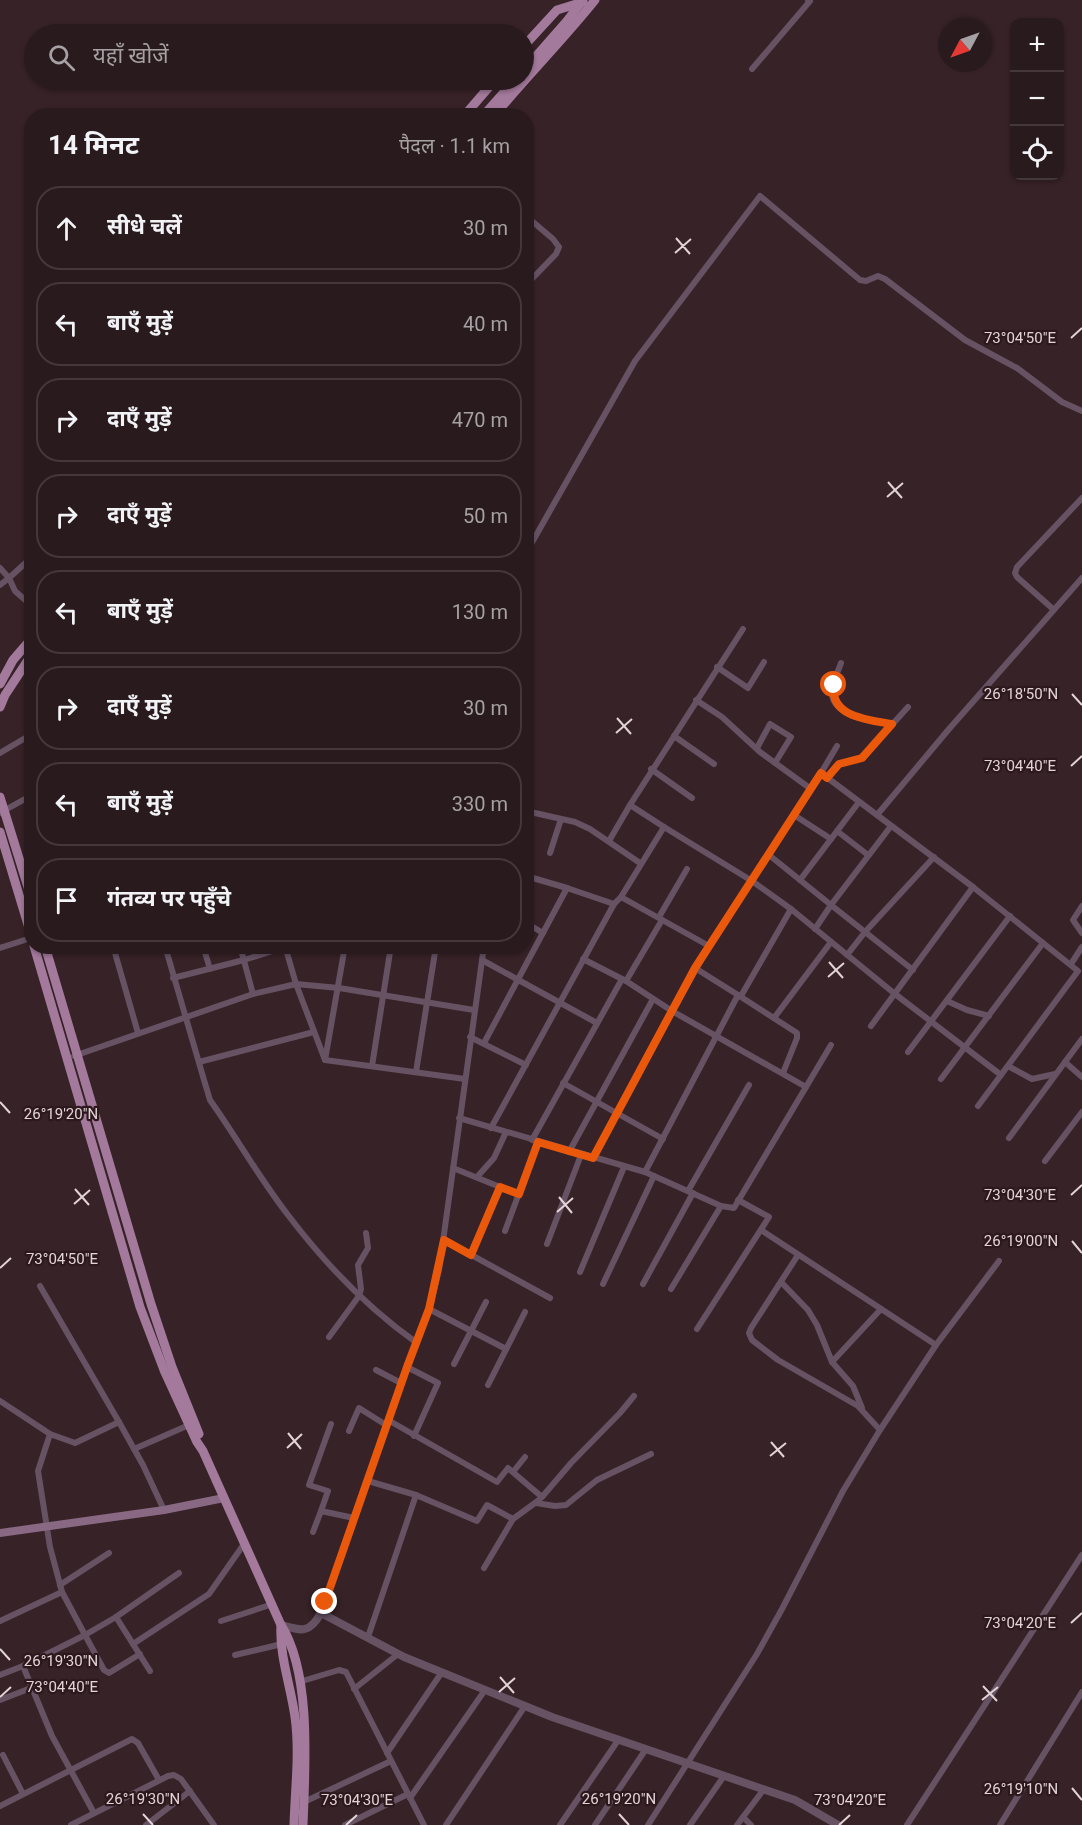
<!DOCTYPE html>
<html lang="hi">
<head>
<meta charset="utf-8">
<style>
  body { margin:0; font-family:Roboto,"Noto Sans Devanagari",sans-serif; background:#35272a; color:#f1f3f6 }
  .controls { position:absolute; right:18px; top:18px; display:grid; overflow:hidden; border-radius:12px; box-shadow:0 2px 4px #0004 }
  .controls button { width:54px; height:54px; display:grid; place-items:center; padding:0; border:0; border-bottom:2px solid #45383b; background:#291a1d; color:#f1f3f6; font:30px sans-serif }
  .compass { position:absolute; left:938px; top:18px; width:54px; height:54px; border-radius:50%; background:#291a1d; box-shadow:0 2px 4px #0004; rotate:229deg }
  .stop { position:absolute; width:18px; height:18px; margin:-14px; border:4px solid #ea580c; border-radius:50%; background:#fff }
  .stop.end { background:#ea580c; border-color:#fff; box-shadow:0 2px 6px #0008 }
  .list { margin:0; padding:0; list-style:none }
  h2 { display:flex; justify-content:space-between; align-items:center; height:78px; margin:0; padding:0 24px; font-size:26px }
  h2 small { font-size:20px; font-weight:400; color:#a5a1a4 }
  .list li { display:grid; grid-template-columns:39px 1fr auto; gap:18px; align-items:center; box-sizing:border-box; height:84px; margin:0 12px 12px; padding:0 12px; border:2px solid #45383b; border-radius:24px }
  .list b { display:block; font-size:22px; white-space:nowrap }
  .list em { font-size:20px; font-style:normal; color:#a5a1a4 }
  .icon { flex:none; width:33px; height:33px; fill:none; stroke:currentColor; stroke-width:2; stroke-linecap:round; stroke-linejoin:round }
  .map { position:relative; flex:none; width:1082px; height:1825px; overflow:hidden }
  .search { position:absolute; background:#291a1d; box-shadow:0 2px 4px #0004; left:24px; top:24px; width:510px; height:66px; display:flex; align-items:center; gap:15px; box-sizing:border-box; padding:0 21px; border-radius:33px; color:#a5a1a4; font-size:22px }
  .panel { position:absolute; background:#291a1d; box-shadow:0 2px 4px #0004; left:24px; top:108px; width:510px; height:846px; border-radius:24px }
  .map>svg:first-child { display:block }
</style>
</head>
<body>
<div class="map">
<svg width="1082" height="1825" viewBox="0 0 1082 1825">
  <rect width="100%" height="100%" fill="#372227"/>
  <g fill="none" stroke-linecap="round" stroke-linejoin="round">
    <g stroke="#665263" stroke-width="6">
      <path d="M 752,69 L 810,1 L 808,0"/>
      <path d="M 526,216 L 553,239 L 559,247 L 556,254 L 526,285"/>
      <path d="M 526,553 L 635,361 L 760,196 L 860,280 L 866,281 L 878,276 L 885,279 L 965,340 L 1017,368 L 1062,402 L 1082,411"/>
      <path d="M 32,557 L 9,578 L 15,591 L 32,606"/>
      <path d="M 0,568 L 9,578 L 0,585"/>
      <path d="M 1053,609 L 1017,577 L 1015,573 L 1017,567 L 1082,498"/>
      <path d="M 841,663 C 838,672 831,685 832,695 C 835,717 875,721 892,724"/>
      <path d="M 717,667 L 748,688 L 764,662"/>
      <path d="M 696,700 L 722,717 L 760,752 L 811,789 L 709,946"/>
      <path d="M 674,736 L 714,764"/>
      <path d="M 757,748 L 770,724 L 791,737 L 775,763"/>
      <path d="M 0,753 L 32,734"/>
      <path d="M 651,769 L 692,798"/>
      <path d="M 821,773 L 837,746"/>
      <path d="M 827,778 L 839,764 L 862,758 L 908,707"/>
      <path d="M 526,811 L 575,822 L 590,829 L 640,863"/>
      <path d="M 0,813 L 32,795"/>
      <path d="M 794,815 L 831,839"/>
      <path d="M 877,815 L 949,729 L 1082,578"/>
      <path d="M 891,826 L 831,905 L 913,970"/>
      <path d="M 664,827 L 752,881 L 791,909 L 895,994 L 1001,1075 L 1078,971 L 973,887 L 821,773 L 811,789"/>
      <path d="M 837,831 L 868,855"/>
      <path d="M 609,841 L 630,805"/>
      <path d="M 550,853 L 561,819"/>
      <path d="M 769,855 L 831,905 L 815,929"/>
      <path d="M 526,876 L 567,888"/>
      <path d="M 800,880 L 859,802"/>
      <path d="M 1082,906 L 1073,920 L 1082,933"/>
      <path d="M 659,917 L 687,869"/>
      <path d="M 526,923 L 543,933"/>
      <path d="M 113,946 L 138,1033"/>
      <path d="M 165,946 L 204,1080 L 210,1100 L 219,1113 C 242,1147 263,1183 288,1215 C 326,1265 366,1307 417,1343"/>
      <path d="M 203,946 L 210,969"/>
      <path d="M 240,946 L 253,994"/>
      <path d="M 285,946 L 296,984 L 325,1060 L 465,1079"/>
      <path d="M 0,948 L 31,938"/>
      <path d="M 847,955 L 865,932 L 934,857"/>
      <path d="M 583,959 L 626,981 L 672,1011 L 806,1087"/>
      <path d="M 482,960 L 597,1023"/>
      <path d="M 1071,964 L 1082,947"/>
      <path d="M 173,978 L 244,960 L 285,947"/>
      <path d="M 626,981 L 662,920"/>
      <path d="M 738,995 L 797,1033 L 797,1038 L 783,1073"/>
      <path d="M 741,996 L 791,909"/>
      <path d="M 947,1001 L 967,1010 L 989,1016"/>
      <path d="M 774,1018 L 831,942"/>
      <path d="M 871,1026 L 973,887"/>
      <path d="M 470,1037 L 526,1065"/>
      <path d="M 484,1043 L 567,888 L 614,904"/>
      <path d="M 908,1052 L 1010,916"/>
      <path d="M 74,1056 L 253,994 L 296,984 L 339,988 L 474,1010"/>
      <path d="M 325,1060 L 345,946"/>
      <path d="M 199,1062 L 314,1032"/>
      <path d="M 1065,1062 L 1082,1077"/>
      <path d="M 372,1066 L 391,946"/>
      <path d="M 1008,1066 L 1032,1079 L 1055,1074"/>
      <path d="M 416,1072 L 436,946"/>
      <path d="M 941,1079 L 1043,943"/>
      <path d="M 563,1083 L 663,1139"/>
      <path d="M 978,1106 L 1001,1075"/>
      <path d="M 459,1118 L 645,1172 L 721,1206 L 671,1289"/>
      <path d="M 491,1128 L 614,904 L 621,897"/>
      <path d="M 1009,1138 L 1082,1039"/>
      <path d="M 532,1140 L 622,979"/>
      <path d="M 569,1152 L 653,999"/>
      <path d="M 593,1158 L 643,1064 L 709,946 L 621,897 L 664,827 L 630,805 L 743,629"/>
      <path d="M 1045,1161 L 1082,1112"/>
      <path d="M 453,1168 L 500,1187"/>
      <path d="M 645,1172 L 738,995 L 695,968"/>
      <path d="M 477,1177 L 494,1158 L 506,1132"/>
      <path d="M 688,1191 L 749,1085"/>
      <path d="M 721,1206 L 734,1208 L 831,1045"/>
      <path d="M 505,1231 L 538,1142"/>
      <path d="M 444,1240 L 550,1298"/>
      <path d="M 547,1244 L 581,1155"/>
      <path d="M 471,1255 L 500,1187 L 519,1194"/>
      <path d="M 798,1255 L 751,1328 L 749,1333 L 752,1340 L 778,1360 L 858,1406 L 880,1430"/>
      <path d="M 580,1272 L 624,1167"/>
      <path d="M 781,1282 L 808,1310 L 817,1325 L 832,1362 L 853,1386 L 862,1408"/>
      <path d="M 603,1284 L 654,1176"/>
      <path d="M 643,1284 L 693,1193"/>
      <path d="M 40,1286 L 119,1422"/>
      <path d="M 429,1309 L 506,1349"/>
      <path d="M 697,1329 L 769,1217 L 738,1200"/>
      <path d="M 329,1337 L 359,1296 L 361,1289 L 358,1265 L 368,1248 L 366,1233"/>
      <path d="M 936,1345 L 999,1261"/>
      <path d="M 832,1362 L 881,1309"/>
      <path d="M 454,1364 L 486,1302"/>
      <path d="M 407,1367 L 438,1383 L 414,1436"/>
      <path d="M 376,1370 L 401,1383"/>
      <path d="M 488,1385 L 525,1312"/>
      <path d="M 0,1401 L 50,1434 L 38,1471 L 50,1547 L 62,1592 L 85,1635 L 23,1666 L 52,1736 L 94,1813"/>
      <path d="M 388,1420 L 497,1482 L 508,1468 L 542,1497 L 571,1463 L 620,1413 L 634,1396"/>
      <path d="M 331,1424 L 309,1485 L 328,1491 L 321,1511 L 354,1518"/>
      <path d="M 349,1431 L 359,1408 L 386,1425"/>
      <path d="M 50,1434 L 75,1443 L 119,1422 L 143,1465 L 164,1510"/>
      <path d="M 134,1449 L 189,1425"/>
      <path d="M 513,1472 L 525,1457"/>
      <path d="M 368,1481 L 416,1495"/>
      <path d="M 536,1503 L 555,1506 L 566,1505 L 597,1480 L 651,1454"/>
      <path d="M 313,1532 L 321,1511"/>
      <path d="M 484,1568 L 513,1519 L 539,1500"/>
      <path d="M 60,1585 L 109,1553"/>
      <path d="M 321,1613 L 407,1367 L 429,1309 L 439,1270 L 484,946"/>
      <path d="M 116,1617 L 179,1573"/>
      <path d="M 0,1621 L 62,1592"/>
      <path d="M 221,1621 L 273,1604"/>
      <path d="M 368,1637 L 416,1495 L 477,1521 L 487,1505 L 513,1519"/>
      <path d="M 133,1644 L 209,1594 L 244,1544"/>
      <path d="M 140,1654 L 109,1673 L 104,1670 L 85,1635 L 116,1617 L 150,1671"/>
      <path d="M 235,1655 L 282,1644"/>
      <path d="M 0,1675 L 23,1666"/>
      <path d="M 299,1682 L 339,1670 L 346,1672 L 424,1825"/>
      <path d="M 354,1689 L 398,1654"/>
      <path d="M 0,1700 L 31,1688"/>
      <path d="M 387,1753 L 442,1672"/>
      <path d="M 3,1755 L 23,1794"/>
      <path d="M 410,1798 L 485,1690"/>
      <path d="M 304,1802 L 391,1761"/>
      <path d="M 0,1806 L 132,1739 L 138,1743 L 159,1780"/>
      <path d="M 743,1817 L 751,1825"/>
      <path d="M 71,1825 L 168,1776 L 174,1775 L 181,1779 L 214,1825"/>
      <path d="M 146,1825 L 190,1791"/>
      <path d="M 345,1825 L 408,1794"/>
      <path d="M 446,1825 L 525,1706"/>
      <path d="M 560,1825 L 619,1739"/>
      <path d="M 595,1825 L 646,1749"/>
      <path d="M 648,1825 L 757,1654 L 782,1609 L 843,1491 L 880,1430 L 936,1345 L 761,1230"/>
      <path d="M 690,1825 L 724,1776"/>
      <path d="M 737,1825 L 764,1789"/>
      <path d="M 907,1825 L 1082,1555"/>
      <path d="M 1000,1825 L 1082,1692"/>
    </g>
    <path stroke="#665263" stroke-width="8" d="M 281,1625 C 302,1631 309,1634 321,1613 L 404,1657 L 552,1717 L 795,1800 L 838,1825"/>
    <path stroke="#886883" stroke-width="8" d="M 0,1533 L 164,1510 L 224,1498"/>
    <g stroke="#a3799c" stroke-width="9">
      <path d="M 524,46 L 557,10 L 583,2"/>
      <path d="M 464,116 L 495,80"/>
      <path d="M 483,116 L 515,80"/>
      <path d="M 494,116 C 527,76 563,40 595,0"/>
      <path d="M 0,684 L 13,660 L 32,638"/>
      <path d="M 0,707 L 5,695 L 32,654"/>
      <path d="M 0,797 L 32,900"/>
      <path d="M 0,832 L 32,938"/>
      <path d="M 34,946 L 140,1307 L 164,1370 L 197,1442 L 203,1451 L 281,1625 C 312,1674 305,1768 303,1825"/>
      <path d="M 45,946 L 151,1304 L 172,1367 L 199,1434"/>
      <path d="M 281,1625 C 279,1655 291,1687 295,1717 C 300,1752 295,1790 294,1825"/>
    </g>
    <path stroke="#a3799c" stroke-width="9" d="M 524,70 L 567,21 L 583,0"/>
  </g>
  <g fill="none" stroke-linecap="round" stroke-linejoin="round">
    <path stroke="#ea580c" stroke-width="8" d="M 325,1602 L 407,1367 L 429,1309 L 444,1240 L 471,1255 L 500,1187 L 519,1194 L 538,1142 L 593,1158 L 695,968 L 821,773 L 827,778 L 839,764 L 862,758 L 892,724 C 869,720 829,717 834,685"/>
  </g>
  <path fill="none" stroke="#e2d3d6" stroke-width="2" d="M 676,238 L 690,254M 675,253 L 691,239M 1071,338 L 1082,328M 888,482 L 902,498M 887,497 L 903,483M 1072,694 L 1082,705M 617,718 L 631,734M 616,733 L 632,719M 1071,766 L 1082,756M 829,962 L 843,978M 828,977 L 844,963M 0,1102 L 10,1113M 75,1189 L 89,1205M 1071,1195 L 1082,1185M 559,1197 L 572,1213M 74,1204 L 90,1190M 557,1212 L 573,1198M 1072,1241 L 1082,1253M 0,1268 L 11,1258M 288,1433 L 301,1449M 771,1442 L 784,1457M 287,1448 L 302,1434M 770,1456 L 786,1443M 1071,1623 L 1082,1613M 0,1649 L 10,1660M 500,1677 L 514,1693M 983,1686 L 997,1701M 499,1692 L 515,1678M 0,1697 L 11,1687M 982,1700 L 998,1687M 1072,1788 L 1082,1800M 143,1814 L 153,1825M 619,1814 L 629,1825M 346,1825 L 357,1815M 839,1825 L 850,1815"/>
  <g font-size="15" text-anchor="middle" fill="#e2d3d6" stroke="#2d181d" stroke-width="4.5" stroke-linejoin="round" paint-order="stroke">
    <text x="1020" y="343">73°04'50"E</text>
    <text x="1021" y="699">26°18'50"N</text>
    <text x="1020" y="771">73°04'40"E</text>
    <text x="61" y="1119">26°19'20"N</text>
    <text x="1020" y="1200">73°04'30"E</text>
    <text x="1021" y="1246">26°19'00"N</text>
    <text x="62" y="1264">73°04'50"E</text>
    <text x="1020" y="1628">73°04'20"E</text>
    <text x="61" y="1666">26°19'30"N</text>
    <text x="62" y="1692">73°04'40"E</text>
    <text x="1021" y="1794">26°19'10"N</text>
    <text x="143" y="1804">26°19'30"N</text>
    <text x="619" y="1804">26°19'20"N</text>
    <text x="357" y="1805">73°04'30"E</text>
    <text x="850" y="1805">73°04'20"E</text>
  </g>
</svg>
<div class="controls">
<button>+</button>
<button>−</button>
<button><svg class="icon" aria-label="locate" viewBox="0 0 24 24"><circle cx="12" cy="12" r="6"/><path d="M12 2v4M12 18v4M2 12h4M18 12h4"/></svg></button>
</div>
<svg class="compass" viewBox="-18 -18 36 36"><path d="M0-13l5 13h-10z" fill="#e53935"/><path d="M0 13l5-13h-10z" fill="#a5a1a4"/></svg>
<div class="stop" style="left:834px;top:685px"></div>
<div class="stop end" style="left:325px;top:1602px"></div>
<div class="search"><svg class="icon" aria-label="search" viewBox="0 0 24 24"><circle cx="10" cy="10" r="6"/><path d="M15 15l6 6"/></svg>यहाँ खोजें</div>
<section class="panel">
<h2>14 मिनट<small>पैदल · 1.1 km</small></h2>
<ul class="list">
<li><svg class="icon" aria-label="ahead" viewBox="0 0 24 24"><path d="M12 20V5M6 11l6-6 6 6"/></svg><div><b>सीधे चलें</b></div><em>30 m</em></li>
<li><svg class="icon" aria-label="left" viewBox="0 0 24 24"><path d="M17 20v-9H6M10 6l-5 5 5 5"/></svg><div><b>बाएँ मुड़ें</b></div><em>40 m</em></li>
<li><svg class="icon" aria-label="right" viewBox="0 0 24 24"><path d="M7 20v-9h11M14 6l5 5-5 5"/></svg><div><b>दाएँ मुड़ें</b></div><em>470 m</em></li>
<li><svg class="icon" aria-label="right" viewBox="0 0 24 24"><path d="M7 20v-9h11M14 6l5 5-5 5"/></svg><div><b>दाएँ मुड़ें</b></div><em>50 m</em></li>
<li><svg class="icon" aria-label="left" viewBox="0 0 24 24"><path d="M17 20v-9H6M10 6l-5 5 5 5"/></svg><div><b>बाएँ मुड़ें</b></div><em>130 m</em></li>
<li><svg class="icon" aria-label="right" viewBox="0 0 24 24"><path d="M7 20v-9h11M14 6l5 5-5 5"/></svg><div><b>दाएँ मुड़ें</b></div><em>30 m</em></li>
<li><svg class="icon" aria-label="left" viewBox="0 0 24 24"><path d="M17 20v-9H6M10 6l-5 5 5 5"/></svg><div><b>बाएँ मुड़ें</b></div><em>330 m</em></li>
<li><svg class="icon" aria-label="arrive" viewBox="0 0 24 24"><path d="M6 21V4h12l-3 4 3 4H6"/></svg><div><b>गंतव्य पर पहुँचे</b></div></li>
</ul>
</section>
</div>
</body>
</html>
